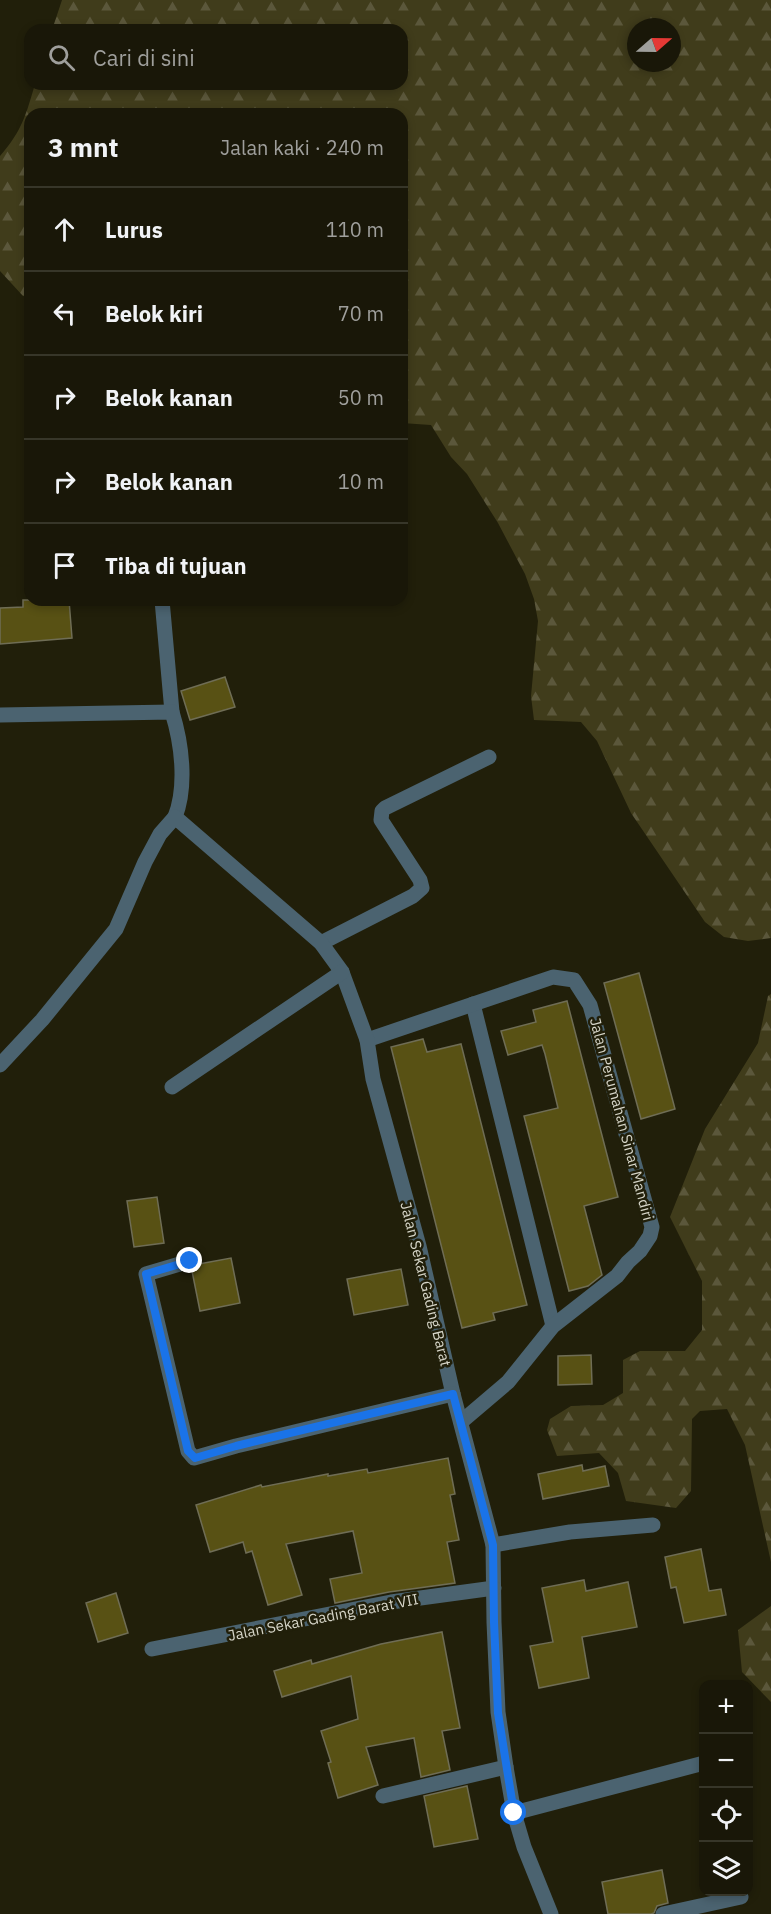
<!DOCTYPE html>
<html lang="id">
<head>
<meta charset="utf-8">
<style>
  body { margin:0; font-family:"IBM Plex Sans",sans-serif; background:#262416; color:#f1f3f6 }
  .controls { position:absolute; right:18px; bottom:18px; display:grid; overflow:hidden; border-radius:12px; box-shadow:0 3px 9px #0003 }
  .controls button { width:54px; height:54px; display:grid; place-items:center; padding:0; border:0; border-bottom:2px solid #373629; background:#191708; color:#f1f3f6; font:30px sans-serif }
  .compass { position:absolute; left:627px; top:18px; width:54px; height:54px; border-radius:50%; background:#191708; box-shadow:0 3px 9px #0003; rotate:70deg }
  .stop { position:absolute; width:18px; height:18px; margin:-14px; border:4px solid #1a73e8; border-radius:50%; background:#fff }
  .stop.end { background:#1a73e8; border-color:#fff; box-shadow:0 2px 6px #0008 }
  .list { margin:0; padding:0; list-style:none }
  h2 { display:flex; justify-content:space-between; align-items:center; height:78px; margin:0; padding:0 24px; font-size:26px }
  h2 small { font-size:20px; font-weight:400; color:#9f9f9c }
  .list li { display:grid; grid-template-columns:39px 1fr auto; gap:18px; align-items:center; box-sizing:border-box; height:84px; padding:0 24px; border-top:2px solid #373629 }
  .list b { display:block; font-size:22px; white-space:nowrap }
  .list em { font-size:20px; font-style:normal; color:#9f9f9c }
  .icon { flex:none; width:33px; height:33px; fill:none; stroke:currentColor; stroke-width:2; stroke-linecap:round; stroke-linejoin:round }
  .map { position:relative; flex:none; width:771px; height:1914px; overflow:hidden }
  .search { position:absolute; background:#191708; box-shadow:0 3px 9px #0003; left:24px; top:24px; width:384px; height:66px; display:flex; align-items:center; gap:15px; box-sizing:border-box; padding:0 21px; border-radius:18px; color:#9f9f9c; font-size:22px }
  .panel { position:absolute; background:#191708; box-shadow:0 3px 9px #0003; left:24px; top:108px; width:384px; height:498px; border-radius:18px }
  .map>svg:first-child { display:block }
</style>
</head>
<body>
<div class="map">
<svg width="771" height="1914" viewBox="0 0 771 1914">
  <defs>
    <pattern id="forest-firs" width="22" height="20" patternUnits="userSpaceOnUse" patternTransform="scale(1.5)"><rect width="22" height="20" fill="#403c1b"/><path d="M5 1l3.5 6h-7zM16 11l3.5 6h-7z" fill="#5b573b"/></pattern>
  </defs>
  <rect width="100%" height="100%" fill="#211f0a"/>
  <g fill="url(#forest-firs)" fill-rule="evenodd">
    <path d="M 62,0 L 771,0 L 771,938 L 748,941 L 724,937 L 705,922 L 631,813 L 597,741 L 581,722 L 534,720 L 531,696 L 538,621 L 534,599 L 525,574 L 498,523 L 467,474 L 451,457 L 431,425 L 402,423 L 402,114 L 315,114 L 286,112 L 276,114 L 30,114 L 30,297 L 23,296 L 0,271 L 0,156 C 22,131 26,115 35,84 L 402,84 L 402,30 L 52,30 ZM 636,27 L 672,27 L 672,63 L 636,63 Z"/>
    <path d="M 771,994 L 771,1562 L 745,1445 L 727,1409 L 700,1411 L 692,1419 L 691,1491 L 676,1508 L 626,1501 L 618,1473 L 599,1453 L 557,1456 L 547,1430 L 550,1419 L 571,1406 L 603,1405 L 623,1393 L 623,1360 L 640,1351 L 685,1351 L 702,1330 L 702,1281 L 670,1217 L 705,1129 L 758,1043 L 768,996 Z"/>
    <path d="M 771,1606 L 771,1702 L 742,1672 L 738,1630 Z"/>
  </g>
  <g fill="#585114" stroke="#6f6d55" stroke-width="1.5">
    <path d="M 23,600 L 69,600 L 72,638 L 0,644 L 0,608 L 23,607 Z"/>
    <path d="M 225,677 L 235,707 L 190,720 L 181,691 Z"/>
    <path d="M 639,973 L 675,1109 L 641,1119 L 604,983 Z"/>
    <path d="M 567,1001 L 618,1197 L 584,1206 L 602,1275 L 588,1286 L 569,1291 L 524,1116 L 558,1108 L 545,1054 L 542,1045 L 508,1055 L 501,1031 L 536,1022 L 533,1010 Z"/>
    <path d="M 423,1039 L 427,1052 L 461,1044 L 527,1305 L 493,1313 L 495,1320 L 462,1328 L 391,1047 Z"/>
    <path d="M 157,1197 L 164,1243 L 134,1247 L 127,1201 Z"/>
    <path d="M 231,1258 L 240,1303 L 200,1311 L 192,1271 L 199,1264 Z"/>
    <path d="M 401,1269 L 408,1305 L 354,1315 L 347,1279 Z"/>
    <path d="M 591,1355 L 592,1384 L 558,1385 L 558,1356 Z"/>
    <path d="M 448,1458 L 455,1494 L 450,1495 L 459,1540 L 447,1542 L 455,1583 L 389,1592 L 335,1603 L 330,1579 L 362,1573 L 353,1531 L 286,1544 L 302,1595 L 268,1605 L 252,1551 L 246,1553 L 243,1542 L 210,1552 L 196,1505 L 261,1485 L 262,1487 L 328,1474 L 328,1476 L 367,1469 L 368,1473 Z"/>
    <path d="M 582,1465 L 583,1471 L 605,1466 L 609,1486 L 543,1499 L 538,1474 Z"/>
    <path d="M 701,1549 L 709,1591 L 721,1589 L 726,1615 L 684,1623 L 676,1587 L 671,1588 L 665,1557 Z"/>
    <path d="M 584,1580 L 586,1591 L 628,1582 L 637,1627 L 582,1637 L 589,1678 L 539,1688 L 530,1646 L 553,1642 L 542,1588 Z"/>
    <path d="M 116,1593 L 128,1633 L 98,1642 L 86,1603 Z"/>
    <path d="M 442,1632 L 460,1728 L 442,1731 L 450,1770 L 421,1777 L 414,1738 L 366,1747 L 378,1785 L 338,1798 L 328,1763 L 331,1762 L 321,1731 L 358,1719 L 351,1676 L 282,1697 L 274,1671 L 311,1660 L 312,1664 L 381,1644 Z"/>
    <path d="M 467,1786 L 478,1839 L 434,1847 L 424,1796 Z"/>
    <path d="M 662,1870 L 668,1903 L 657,1906 L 654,1913 L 651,1914 L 608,1914 L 602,1882 Z"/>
  </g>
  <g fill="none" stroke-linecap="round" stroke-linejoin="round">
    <g stroke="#4b6370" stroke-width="15">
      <path d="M 162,600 L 172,712"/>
      <path d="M 0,715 L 172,712 C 182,744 187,786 175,817"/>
      <path d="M 321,943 L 413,896 L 422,888 L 420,880 L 381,820 L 382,811 L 385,808 L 489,757"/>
      <path d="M 473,1004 L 553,1326"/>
      <path d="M 367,1040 L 553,977 L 574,980 L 590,1005 L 652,1227 L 650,1236 L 640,1251 L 628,1262 L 617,1276 L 553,1326 L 508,1382 L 461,1422"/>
      <path d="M 0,1065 L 42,1020 L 116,929 L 145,862 L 160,834 L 175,817 L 321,943 L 342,972 L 367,1040 L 373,1079 L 419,1246 L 453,1394 L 493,1545 L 494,1622 L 498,1712 L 506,1767 L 514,1813 L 524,1847 L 551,1914"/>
      <path d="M 172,1087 L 342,972"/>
      <path d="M 190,1261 L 146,1274 L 188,1451 L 194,1458 L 236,1446 L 453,1394"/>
      <path d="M 493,1545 L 570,1532 L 653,1525"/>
      <path d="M 152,1649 L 391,1602 L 494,1588"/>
      <path d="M 383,1796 L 506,1767"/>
      <path d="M 514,1813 L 704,1763"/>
      <path d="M 663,1914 L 741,1897"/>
    </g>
  </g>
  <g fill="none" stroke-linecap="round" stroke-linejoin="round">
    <path stroke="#1a73e8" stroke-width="8" d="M 190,1261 L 146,1274 L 188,1451 L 195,1458 L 236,1446 L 453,1394 L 493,1545 L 494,1622 L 498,1713 L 514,1813"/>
  </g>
  <g text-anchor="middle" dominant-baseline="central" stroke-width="5" stroke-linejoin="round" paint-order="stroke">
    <g font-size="15" fill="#d6d5c8" stroke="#211f0a">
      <text transform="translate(622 1119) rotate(75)">Jalan Perumahan Sinar Mandiri</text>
      <text transform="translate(426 1284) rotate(76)">Jalan Sekar Gading Barat</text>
      <text transform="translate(323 1617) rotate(-11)">Jalan Sekar Gading Barat VII</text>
    </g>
  </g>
</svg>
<div class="controls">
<button>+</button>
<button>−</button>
<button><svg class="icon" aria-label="locate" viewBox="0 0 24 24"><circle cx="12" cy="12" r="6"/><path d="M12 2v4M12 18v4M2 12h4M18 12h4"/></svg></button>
<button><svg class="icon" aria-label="layers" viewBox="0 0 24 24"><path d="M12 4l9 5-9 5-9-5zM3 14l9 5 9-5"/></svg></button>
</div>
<svg class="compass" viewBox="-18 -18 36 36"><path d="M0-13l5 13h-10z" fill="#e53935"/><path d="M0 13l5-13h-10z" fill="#9f9f9c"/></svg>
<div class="stop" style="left:514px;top:1813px"></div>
<div class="stop end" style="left:190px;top:1261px"></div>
<div class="search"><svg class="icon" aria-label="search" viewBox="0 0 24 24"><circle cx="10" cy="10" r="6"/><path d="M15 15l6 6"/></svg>Cari di sini</div>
<section class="panel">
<h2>3 mnt<small>Jalan kaki · 240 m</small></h2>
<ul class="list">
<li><svg class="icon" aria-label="ahead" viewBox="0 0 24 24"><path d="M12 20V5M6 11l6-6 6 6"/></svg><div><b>Lurus</b></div><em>110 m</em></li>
<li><svg class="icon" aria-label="left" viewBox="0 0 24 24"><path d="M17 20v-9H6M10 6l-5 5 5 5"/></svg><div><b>Belok kiri</b></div><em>70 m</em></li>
<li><svg class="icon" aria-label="right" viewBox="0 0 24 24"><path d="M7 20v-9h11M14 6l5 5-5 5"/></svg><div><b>Belok kanan</b></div><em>50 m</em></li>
<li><svg class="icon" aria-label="right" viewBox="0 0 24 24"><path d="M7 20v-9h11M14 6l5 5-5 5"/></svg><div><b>Belok kanan</b></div><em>10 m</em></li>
<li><svg class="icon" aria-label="arrive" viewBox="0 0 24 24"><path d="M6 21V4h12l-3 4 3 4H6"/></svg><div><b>Tiba di tujuan</b></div></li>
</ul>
</section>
</div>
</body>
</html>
